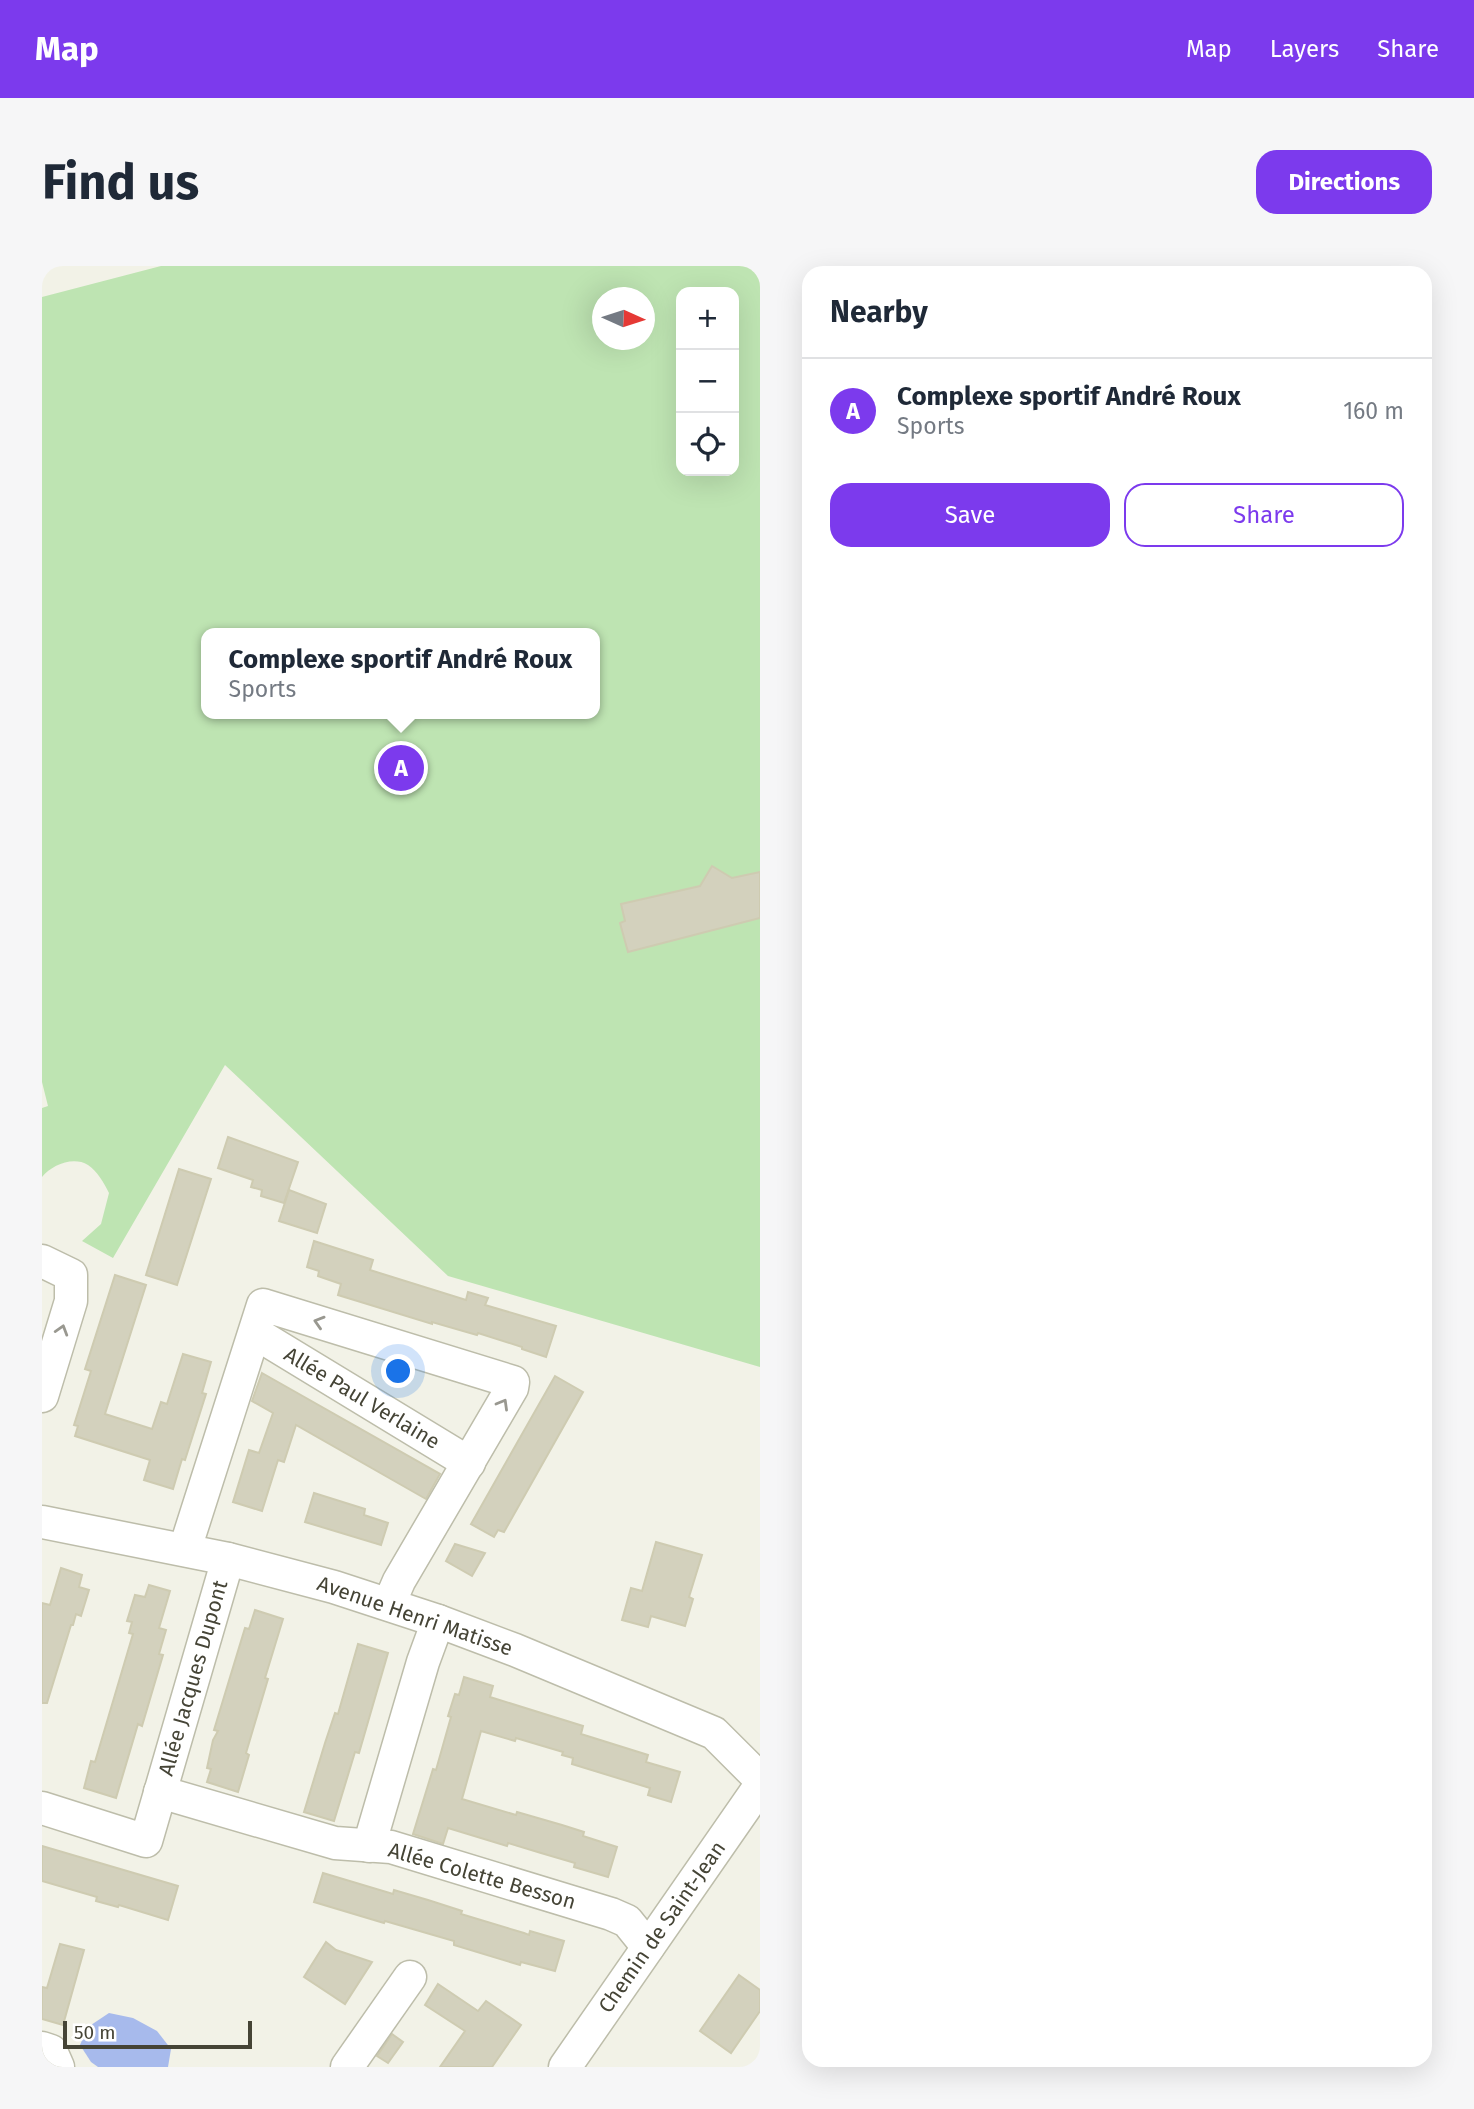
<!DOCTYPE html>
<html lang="en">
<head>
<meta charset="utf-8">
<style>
  body { margin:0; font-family:"Fira Sans",sans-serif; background:#f6f6f7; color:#1f2937 }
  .controls { position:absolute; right:21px; top:21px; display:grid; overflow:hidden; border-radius:14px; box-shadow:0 7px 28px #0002 }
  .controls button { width:63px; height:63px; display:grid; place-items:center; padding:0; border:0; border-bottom:2px solid #e0e1e3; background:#fff; color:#1f2937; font:35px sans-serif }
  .compass { position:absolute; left:550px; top:21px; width:63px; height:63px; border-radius:50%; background:#fff; box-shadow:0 7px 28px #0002; rotate:93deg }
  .scale { position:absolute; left:21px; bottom:18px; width:189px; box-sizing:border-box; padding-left:7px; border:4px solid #454436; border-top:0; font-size:19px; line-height:24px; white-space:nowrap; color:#454436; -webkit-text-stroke:5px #fff; paint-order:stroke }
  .you { position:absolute; left:357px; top:1106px; width:24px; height:24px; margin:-18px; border:5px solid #fff; border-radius:50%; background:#1a73e8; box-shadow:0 0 0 10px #1a73e833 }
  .badge { display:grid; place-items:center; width:46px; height:46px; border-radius:50%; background:#7c3aed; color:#fff; font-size:23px; font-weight:700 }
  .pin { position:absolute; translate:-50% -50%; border:4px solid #fff; box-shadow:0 2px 7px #0006 }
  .popup { position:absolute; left:159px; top:362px; width:399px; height:91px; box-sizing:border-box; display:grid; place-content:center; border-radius:14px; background:#fff; filter:drop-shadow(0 2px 5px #0005); font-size:23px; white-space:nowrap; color:#747a83 }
  .popup b { font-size:26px; color:#1f2937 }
  .popup::after { content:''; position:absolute; left:50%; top:100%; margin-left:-14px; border:14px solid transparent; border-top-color:#fff }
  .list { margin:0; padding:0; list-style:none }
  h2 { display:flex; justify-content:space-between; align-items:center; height:91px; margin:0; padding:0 28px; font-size:30px }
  h2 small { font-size:23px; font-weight:400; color:#747a83 }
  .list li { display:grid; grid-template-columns:46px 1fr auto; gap:21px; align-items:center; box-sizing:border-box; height:105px; padding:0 28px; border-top:2px solid #e0e1e3 }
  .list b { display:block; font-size:26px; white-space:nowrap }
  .list p { margin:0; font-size:23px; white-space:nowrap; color:#747a83 }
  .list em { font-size:23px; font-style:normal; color:#747a83 }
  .actions { display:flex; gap:14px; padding:21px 28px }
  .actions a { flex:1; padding:16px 0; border:2px solid #7c3aed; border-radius:21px; text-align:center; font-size:24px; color:#7c3aed }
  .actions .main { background:#7c3aed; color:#fff }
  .icon { flex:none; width:38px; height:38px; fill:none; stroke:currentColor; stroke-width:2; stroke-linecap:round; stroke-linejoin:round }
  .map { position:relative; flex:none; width:718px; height:1801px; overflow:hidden; border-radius:21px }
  header { display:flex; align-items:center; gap:42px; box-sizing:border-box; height:98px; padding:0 35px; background:#7c3aed; color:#fff }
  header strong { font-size:33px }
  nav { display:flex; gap:38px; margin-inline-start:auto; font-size:24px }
  .intro { display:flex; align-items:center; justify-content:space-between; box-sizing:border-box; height:168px; padding:0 42px }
  h1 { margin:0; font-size:49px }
  .button { padding:18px 32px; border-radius:21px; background:#7c3aed; color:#fff; font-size:24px; font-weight:700 }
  main { display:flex; gap:42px; padding:0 42px }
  aside { flex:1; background:#fff; border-radius:21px; box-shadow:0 7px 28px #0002 }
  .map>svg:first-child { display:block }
</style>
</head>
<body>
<header>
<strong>Map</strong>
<nav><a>Map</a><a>Layers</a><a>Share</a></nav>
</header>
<div class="intro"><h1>Find us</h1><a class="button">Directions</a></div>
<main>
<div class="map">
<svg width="718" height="1801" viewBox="0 0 718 1801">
  <rect width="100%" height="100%" fill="#f2f2e7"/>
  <path fill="#bee4b2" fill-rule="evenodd" d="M 119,0 L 718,0 L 718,1101 L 406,1010 L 183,799 L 71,992 L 40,975 L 59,958 L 67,927 C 62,917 55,905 46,899 C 31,890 10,899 0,911 L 0,842 L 6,840 L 0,816 L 0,31 ZM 639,26 L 692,26 L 692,205 L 639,205 ZM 561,32 L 603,32 L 603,74 L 561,74 ZM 165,367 L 553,367 L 553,448 L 165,448 Z"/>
  <path fill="#a7baec" d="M 67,1747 L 91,1752 L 115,1765 L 129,1783 L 126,1801 L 56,1801 L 49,1796 L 38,1779 L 46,1761 Z"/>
  <g fill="#d3d1bd" stroke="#cecbb1" stroke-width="2">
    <path d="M 670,600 L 690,612 L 718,606 L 718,652 L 586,686 L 578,657 L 583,655 L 579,638 L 658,620 Z"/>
    <path d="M 186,871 L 256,896 L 242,937 L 219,930 L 220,924 L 209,921 L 211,914 L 176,902 Z"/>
    <path d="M 137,903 L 169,913 L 135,1019 L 104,1009 Z"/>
    <path d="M 247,924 L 284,938 L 275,967 L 237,955 Z"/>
    <path d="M 272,975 L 331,994 L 328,1004 L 424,1034 L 426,1026 L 446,1032 L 443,1039 L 514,1060 L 504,1091 L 480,1083 L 480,1081 L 436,1067 L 435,1069 L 390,1056 L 390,1058 L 296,1029 L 299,1018 L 276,1010 L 277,1005 L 265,1001 Z"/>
    <path d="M 73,1009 L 104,1019 L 63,1148 L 110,1163 L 119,1136 L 125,1138 L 141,1088 L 169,1096 L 160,1127 L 164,1128 L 143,1194 L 140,1193 L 131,1223 L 102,1214 L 108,1194 L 33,1170 L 36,1160 L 32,1159 L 49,1105 L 43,1103 Z"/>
    <path d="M 220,1107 L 398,1208 L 384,1233 L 254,1159 L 242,1196 L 236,1194 L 220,1245 L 191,1236 L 207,1184 L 217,1187 L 231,1147 L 210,1135 Z"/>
    <path d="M 513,1110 L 541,1126 L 462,1266 L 456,1264 L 452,1271 L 429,1258 Z"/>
    <path d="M 272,1227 L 323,1243 L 322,1249 L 346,1257 L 339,1279 L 263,1256 Z"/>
    <path d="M 614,1276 L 660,1289 L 647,1331 L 651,1333 L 643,1360 L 609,1350 L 606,1361 L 580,1354 L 589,1322 L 600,1325 Z"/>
    <path d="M 413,1278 L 443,1287 L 430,1310 L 404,1295 Z"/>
    <path d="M 19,1302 L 40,1309 L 37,1321 L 47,1324 L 39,1350 L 34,1348 L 31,1359 L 29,1359 L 5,1437 L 0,1437 L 0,1337 L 8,1339 Z"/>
    <path d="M 107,1319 L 128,1325 L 117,1362 L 124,1364 L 117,1388 L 121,1389 L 100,1460 L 96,1458 L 74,1532 L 42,1522 L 49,1495 L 53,1496 L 91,1368 L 87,1367 L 90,1356 L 85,1355 L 93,1329 L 103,1331 Z"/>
    <path d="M 213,1344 L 241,1353 L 223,1412 L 226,1413 L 204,1487 L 207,1489 L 196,1526 L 165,1516 L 169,1503 L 165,1502 L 171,1474 L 176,1465 L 172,1464 L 203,1362 L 207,1363 Z"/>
    <path d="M 316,1378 L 346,1387 L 317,1487 L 313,1486 L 292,1555 L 262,1546 L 283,1477 L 293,1447 L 296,1448 Z"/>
    <path d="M 422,1411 L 451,1420 L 448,1431 L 541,1460 L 539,1468 L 606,1489 L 604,1496 L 638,1506 L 629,1536 L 606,1529 L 608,1522 L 530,1498 L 531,1492 L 520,1489 L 521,1486 L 474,1472 L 473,1475 L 439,1465 L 420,1533 L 474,1549 L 475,1546 L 520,1559 L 542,1566 L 541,1570 L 575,1581 L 566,1611 L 532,1601 L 533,1597 L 499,1587 L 466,1577 L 465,1580 L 406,1562 L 401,1578 L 371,1568 L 391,1503 L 394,1504 L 409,1451 L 406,1450 L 413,1428 L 417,1429 Z"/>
    <path d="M 0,1580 L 136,1620 L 126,1654 L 77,1639 L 76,1641 L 54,1635 L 55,1631 L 0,1615 Z"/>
    <path d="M 281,1607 L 351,1628 L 352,1624 L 386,1634 L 420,1645 L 419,1648 L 482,1667 L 487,1669 L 488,1665 L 522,1675 L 513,1705 L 479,1696 L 478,1699 L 412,1679 L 412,1675 L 343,1655 L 342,1657 L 272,1636 Z"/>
    <path d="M 284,1676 L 294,1684 L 330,1696 L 303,1738 L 262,1711 Z"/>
    <path d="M 18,1678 L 42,1684 L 21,1759 L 0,1753 L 0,1721 L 5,1722 Z"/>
    <path d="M 697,1709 L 718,1724 L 718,1745 L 689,1787 L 658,1765 Z"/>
    <path d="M 396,1718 L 436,1745 L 444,1735 L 479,1759 L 450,1801 L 398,1801 L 423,1765 L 383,1739 Z"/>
    <path d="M 350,1768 L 361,1776 L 346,1797 L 335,1790 Z"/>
  </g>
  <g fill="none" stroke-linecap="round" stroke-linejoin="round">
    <g stroke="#bdbdaa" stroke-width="35">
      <g id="minor">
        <path d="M 0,995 L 29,1009 L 29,1035 L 0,1130"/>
        <path d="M 213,1067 L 427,1197"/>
        <path d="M 0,1256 L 186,1293 L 292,1321 L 396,1355 L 473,1384 L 672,1467 L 718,1513"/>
        <path d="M 143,1283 L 221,1039 L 471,1116 L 470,1122 L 357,1315 L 347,1338"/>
        <path d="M 118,1526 L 293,1577 L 349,1581 L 569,1648 L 585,1655 L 606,1681"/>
        <path d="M 0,1542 L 104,1575 L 186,1293"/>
        <path d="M 327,1580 L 381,1396 L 396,1355"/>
        <path d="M 0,1782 L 9,1785 L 16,1801"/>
        <path d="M 305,1801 L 368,1711"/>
        <path d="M 523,1801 L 718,1520"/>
      </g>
    </g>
    <use href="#minor" stroke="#fff" stroke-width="32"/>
  </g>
  <defs><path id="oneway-chevron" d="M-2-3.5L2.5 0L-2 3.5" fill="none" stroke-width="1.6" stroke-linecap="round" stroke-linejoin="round" transform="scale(1.75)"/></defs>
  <g stroke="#999890">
    <use href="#oneway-chevron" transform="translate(277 1056) rotate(-163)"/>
    <use href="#oneway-chevron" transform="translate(20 1064) rotate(-73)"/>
    <use href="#oneway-chevron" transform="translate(461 1138) rotate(-60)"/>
  </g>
  <g text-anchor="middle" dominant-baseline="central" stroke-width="5" stroke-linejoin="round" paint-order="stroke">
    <g font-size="21" fill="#454436" stroke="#fff">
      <text transform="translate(320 1132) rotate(31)">Allée Paul Verlaine</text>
      <text transform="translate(373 1350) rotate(19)">Avenue Henri Matisse</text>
      <text transform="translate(151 1412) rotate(-74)">Allée Jacques Dupont</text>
      <text transform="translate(440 1610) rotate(16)">Allée Colette Besson</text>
      <text transform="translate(620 1661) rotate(-55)">Chemin de Saint-Jean</text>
    </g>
  </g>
</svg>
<div class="controls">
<button>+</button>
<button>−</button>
<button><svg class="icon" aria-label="locate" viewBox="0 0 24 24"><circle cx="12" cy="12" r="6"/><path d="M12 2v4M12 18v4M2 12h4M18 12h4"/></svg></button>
</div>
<svg class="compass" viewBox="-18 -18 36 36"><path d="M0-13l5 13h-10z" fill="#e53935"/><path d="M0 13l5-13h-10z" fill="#747a83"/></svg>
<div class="scale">50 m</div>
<div class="you"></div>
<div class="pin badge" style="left:359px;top:502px">A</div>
<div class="popup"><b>Complexe sportif André Roux</b>Sports</div>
</div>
<aside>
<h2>Nearby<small></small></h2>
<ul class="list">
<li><span class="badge">A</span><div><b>Complexe sportif André Roux</b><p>Sports</p></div><em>160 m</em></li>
</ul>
<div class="actions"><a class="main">Save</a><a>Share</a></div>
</aside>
</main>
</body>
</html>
